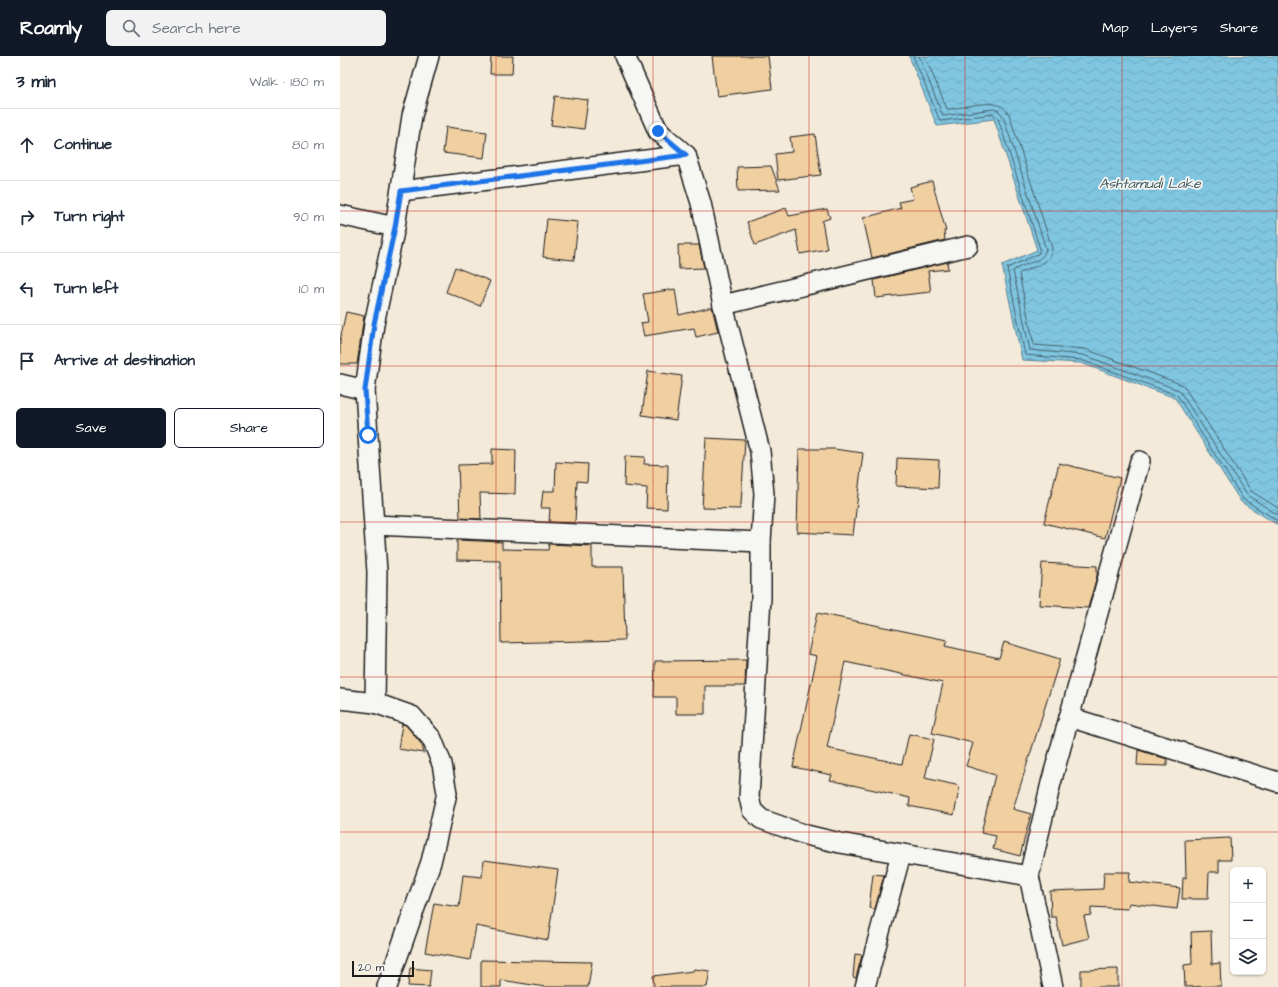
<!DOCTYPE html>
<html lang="en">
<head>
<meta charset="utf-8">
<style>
  body { margin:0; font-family:"Architects Daughter",sans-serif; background:#f2f2f3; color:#1f2937 }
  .controls { position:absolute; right:12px; bottom:12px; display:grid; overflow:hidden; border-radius:6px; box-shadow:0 1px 3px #0004 }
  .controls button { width:36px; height:36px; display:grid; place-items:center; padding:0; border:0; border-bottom:1px solid #e0e1e3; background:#fff; color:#1f2937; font:20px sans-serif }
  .scale { position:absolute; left:12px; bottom:10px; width:62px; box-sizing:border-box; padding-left:4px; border:2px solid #1c1c1c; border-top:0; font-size:11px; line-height:14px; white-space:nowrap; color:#1c1c1c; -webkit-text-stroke:3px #f6f6f2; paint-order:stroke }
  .stop { position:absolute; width:12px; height:12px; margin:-9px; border:3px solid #1a73e8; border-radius:50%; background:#fff }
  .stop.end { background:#1a73e8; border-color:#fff; box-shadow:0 1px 4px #0008 }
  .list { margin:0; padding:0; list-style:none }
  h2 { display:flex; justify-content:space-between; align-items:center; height:52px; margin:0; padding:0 16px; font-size:17px }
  h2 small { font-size:13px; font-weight:400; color:#747a83 }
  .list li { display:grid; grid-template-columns:26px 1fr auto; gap:12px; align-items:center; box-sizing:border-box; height:72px; padding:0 16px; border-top:1px solid #e0e1e3 }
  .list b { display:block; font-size:15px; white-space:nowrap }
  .list em { font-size:13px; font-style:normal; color:#747a83 }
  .actions { display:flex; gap:8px; padding:12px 16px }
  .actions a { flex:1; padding:9px 0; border:1px solid #111827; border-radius:6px; text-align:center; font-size:14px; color:#111827 }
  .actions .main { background:#111827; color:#fff }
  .icon { flex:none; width:22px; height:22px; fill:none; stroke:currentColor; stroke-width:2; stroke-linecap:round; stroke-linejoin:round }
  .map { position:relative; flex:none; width:938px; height:931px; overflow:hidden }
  header { display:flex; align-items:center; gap:24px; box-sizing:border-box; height:56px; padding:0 20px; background:#111827; color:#fff }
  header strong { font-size:19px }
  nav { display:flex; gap:22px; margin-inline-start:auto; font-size:14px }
  .search { width:280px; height:36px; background:#f2f2f3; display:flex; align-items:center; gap:10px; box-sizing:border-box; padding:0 14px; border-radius:6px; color:#747a83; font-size:15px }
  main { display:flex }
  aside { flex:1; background:#fff }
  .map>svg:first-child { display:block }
</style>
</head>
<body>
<header>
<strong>Roamly</strong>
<div class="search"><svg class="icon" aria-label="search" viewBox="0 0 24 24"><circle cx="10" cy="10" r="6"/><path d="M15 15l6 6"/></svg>Search here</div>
<nav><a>Map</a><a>Layers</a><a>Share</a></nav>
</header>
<main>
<aside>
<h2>3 min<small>Walk · 180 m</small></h2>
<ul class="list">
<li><svg class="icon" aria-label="ahead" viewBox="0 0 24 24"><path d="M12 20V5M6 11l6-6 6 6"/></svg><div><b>Continue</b></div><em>80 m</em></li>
<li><svg class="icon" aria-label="right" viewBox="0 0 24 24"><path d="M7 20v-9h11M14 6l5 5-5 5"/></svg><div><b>Turn right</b></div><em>90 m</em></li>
<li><svg class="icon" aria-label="left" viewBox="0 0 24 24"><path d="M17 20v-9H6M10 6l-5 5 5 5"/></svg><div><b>Turn left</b></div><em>10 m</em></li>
<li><svg class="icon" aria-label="arrive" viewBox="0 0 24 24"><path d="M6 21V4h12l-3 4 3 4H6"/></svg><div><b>Arrive at destination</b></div></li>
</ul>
<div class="actions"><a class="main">Save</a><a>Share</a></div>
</aside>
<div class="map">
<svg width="938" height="931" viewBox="0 0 938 931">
  <defs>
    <pattern id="water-waves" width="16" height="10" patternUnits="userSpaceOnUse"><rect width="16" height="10" fill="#80c6e1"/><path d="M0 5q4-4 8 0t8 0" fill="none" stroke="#6eaac0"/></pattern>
  </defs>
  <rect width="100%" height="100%" fill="#f4eada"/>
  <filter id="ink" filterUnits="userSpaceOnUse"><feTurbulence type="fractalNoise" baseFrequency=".025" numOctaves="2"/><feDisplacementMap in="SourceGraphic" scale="8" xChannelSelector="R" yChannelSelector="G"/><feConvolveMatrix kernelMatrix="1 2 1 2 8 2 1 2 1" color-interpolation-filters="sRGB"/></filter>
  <g filter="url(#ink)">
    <path fill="url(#water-waves)" stroke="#588292" d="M 569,0 L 938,0 L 938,469 L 901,446 L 835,342 L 741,307 L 682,304 L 662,209 L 697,194 L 654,63 L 597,70 Z"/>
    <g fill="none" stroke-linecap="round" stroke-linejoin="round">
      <g stroke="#44606b" stroke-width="1">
        <path d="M 573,0 L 600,65 L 653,58 L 658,62 L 700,193 L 698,198 L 667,212 L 685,299 L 741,304 L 837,339 L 903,443 L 938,465"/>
        <path d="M 579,0 L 603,60 L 654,53 L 659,55 L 663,60 L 706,193 C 704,207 682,207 673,215 L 690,294 L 743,299 L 839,334 L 907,439 L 938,459"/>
        <path d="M 585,0 L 607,53 C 625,53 659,38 669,58 L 712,192 C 711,211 691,209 679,218 L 694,289 L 745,293 L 843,329 L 911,435 L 938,452"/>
      </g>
    </g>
    <g fill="#f0cfa1" stroke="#1c1c1c">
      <path d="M 151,0 L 173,0 L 172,18 L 150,18 Z"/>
      <path d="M 372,0 L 428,0 L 432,33 L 377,40 Z"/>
      <path d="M 215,40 L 248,44 L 244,73 L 211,69 Z"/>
      <path d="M 106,71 L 147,76 L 144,102 L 103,97 Z"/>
      <path d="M 475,78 L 481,119 L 438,124 L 435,98 L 452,96 L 450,81 Z"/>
      <path d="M 431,110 L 440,134 L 398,135 L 397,111 Z"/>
      <path d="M 592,125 L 606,175 L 604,175 L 605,184 L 532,202 L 523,162 L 561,152 L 559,146 L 573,143 L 570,131 Z"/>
      <path d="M 446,152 L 449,160 L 487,153 L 490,162 L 482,165 L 487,193 L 460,198 L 456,174 L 415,189 L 407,166 Z"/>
      <path d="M 207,163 L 238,166 L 234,204 L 203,201 Z"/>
      <path d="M 338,189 L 359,189 L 364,212 L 339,213 Z"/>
      <path d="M 607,206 L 608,213 L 588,215 L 591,236 L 536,242 L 534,224 Z"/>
      <path d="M 115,211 L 150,225 L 140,250 L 106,236 Z"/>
      <path d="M 335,233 L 339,259 L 372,251 L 378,276 L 356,281 L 354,272 L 304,280 L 301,267 L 308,266 L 303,238 Z"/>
      <path d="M 6,256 L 24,260 L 17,308 L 0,308 L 0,284 Z"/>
      <path d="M 308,315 L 342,320 L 336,364 L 302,359 Z"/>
      <path d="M 366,382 L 405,384 L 401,449 L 400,449 L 400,453 L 362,452 Z"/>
      <path d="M 152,393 L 176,394 L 175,438 L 140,437 L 141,463 L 120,462 L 118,409 L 152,408 Z"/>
      <path d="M 459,393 L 494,393 L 523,397 L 513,479 L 457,476 Z"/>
      <path d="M 285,400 L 305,401 L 304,408 L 328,409 L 327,453 L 306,452 L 307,432 L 284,430 Z"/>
      <path d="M 557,402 L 599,404 L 598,432 L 556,430 Z"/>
      <path d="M 216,406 L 248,408 L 247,426 L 237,425 L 235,467 L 209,466 L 210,452 L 201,452 L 203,435 L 215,435 Z"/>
      <path d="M 719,407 L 780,422 L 765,482 L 704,467 Z"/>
      <path d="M 117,484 L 162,486 L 162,493 L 208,494 L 209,488 L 252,490 L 252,511 L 283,511 L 285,584 L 161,587 L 160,505 L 117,504 Z"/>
      <path d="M 702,507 L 757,510 L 757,520 L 748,552 L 699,549 Z"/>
      <path d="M 477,557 L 607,584 L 605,590 L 659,602 L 664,586 L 720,603 L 673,753 L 691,758 L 680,800 L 653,793 L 656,780 L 641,777 L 655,719 L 626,710 L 633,687 L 592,677 L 603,627 L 505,606 L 487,692 L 562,708 L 569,678 L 594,683 L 585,722 L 620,730 L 614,759 L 569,750 L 570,742 L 490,724 L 492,719 L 453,711 L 477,600 L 468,598 Z"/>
      <path d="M 406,604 L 405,630 L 365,630 L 365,658 L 336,658 L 336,641 L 314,641 L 315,605 Z"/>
      <path d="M 62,668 L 66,669 L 82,689 L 84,697 L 58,693 Z"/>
      <path d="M 798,694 L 827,703 L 827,710 L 797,709 Z"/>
      <path d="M 890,782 L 891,804 L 879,804 L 879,816 L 869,816 L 868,843 L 842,843 L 843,822 L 846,822 L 845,784 Z"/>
      <path d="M 144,804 L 218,814 L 208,884 L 136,870 L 130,904 L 85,896 L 94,847 L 119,851 L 123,819 L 142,821 Z"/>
      <path d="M 764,816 L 790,816 L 789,826 L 840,832 L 837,853 L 789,847 L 788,853 L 751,851 L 751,859 L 744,860 L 749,882 L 722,889 L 716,861 L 711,861 L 710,835 L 763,833 Z"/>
      <path d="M 533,818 L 544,819 L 535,853 L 529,852 Z"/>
      <path d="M 871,875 L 872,908 L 880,907 L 881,930 L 845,931 L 844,909 L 852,908 L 851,876 Z"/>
      <path d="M 515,898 L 522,899 L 516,922 L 513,921 Z"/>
      <path d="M 141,904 L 252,906 L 248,931 L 205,931 L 161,924 L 161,931 L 141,931 Z"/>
      <path d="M 70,912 L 91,914 L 89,931 L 68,930 Z"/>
      <path d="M 354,913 L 370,915 L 367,931 L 314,931 L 313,920 L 353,915 Z"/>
      <path d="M 778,913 L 778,931 L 741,931 L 741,914 Z"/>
    </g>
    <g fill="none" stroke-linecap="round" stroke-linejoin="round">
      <g stroke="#1c1c1c" stroke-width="22">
        <g id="street">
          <path d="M 285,0 L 318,75 L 346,99 L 361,147 L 383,249 L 420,395 L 424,438 L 421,486 L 421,542 L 409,741 L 412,754 L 421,763 L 466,779 L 500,787 L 689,820"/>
          <path d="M 61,135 L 346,99"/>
          <path d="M 0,159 L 55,171"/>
          <path d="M 383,249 L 628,190"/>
          <path d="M 0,328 L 25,334"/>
          <path d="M 34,469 L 421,486"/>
          <path d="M 0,643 L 35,647"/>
          <path d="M 729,661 L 938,726"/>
          <path d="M 47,931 L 91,806 L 107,737 L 102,708 L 92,683 L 72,660 L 35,647 L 37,516 L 25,334 L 34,268 L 55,171 L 72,60 L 89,0"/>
          <path d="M 525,931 L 561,798"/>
          <path d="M 713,931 L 689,820 L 711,727 L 800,405"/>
        </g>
      </g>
      <use href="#street" stroke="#f6f6f2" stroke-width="19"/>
    </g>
  </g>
  <g fill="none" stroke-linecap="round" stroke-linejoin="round" filter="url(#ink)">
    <path stroke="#1a73e8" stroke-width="5" d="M 28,379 L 25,334 L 34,268 L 55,171 L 61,135 L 346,99 L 318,75"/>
  </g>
  <path fill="none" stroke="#c8321e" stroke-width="1" stroke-opacity="0.55" d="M 156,0 L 156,931M 313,0 L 313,931M 469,0 L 469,931M 625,0 L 625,931M 782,0 L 782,931M 0,155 L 938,155M 0,310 L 938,310M 0,466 L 938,466M 0,621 L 938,621M 0,776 L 938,776"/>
  <g text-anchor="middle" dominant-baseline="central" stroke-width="3.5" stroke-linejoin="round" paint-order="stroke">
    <g font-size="14" font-style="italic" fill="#3f5861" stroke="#f6f6f2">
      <text x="810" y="128">Ashtamudi Lake</text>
    </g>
  </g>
</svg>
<div class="controls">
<button>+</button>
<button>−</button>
<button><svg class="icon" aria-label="layers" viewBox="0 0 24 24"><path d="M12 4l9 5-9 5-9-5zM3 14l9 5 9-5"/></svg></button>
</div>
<div class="scale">20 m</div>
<div class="stop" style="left:28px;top:379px"></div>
<div class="stop end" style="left:318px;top:75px"></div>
</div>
</main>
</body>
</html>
